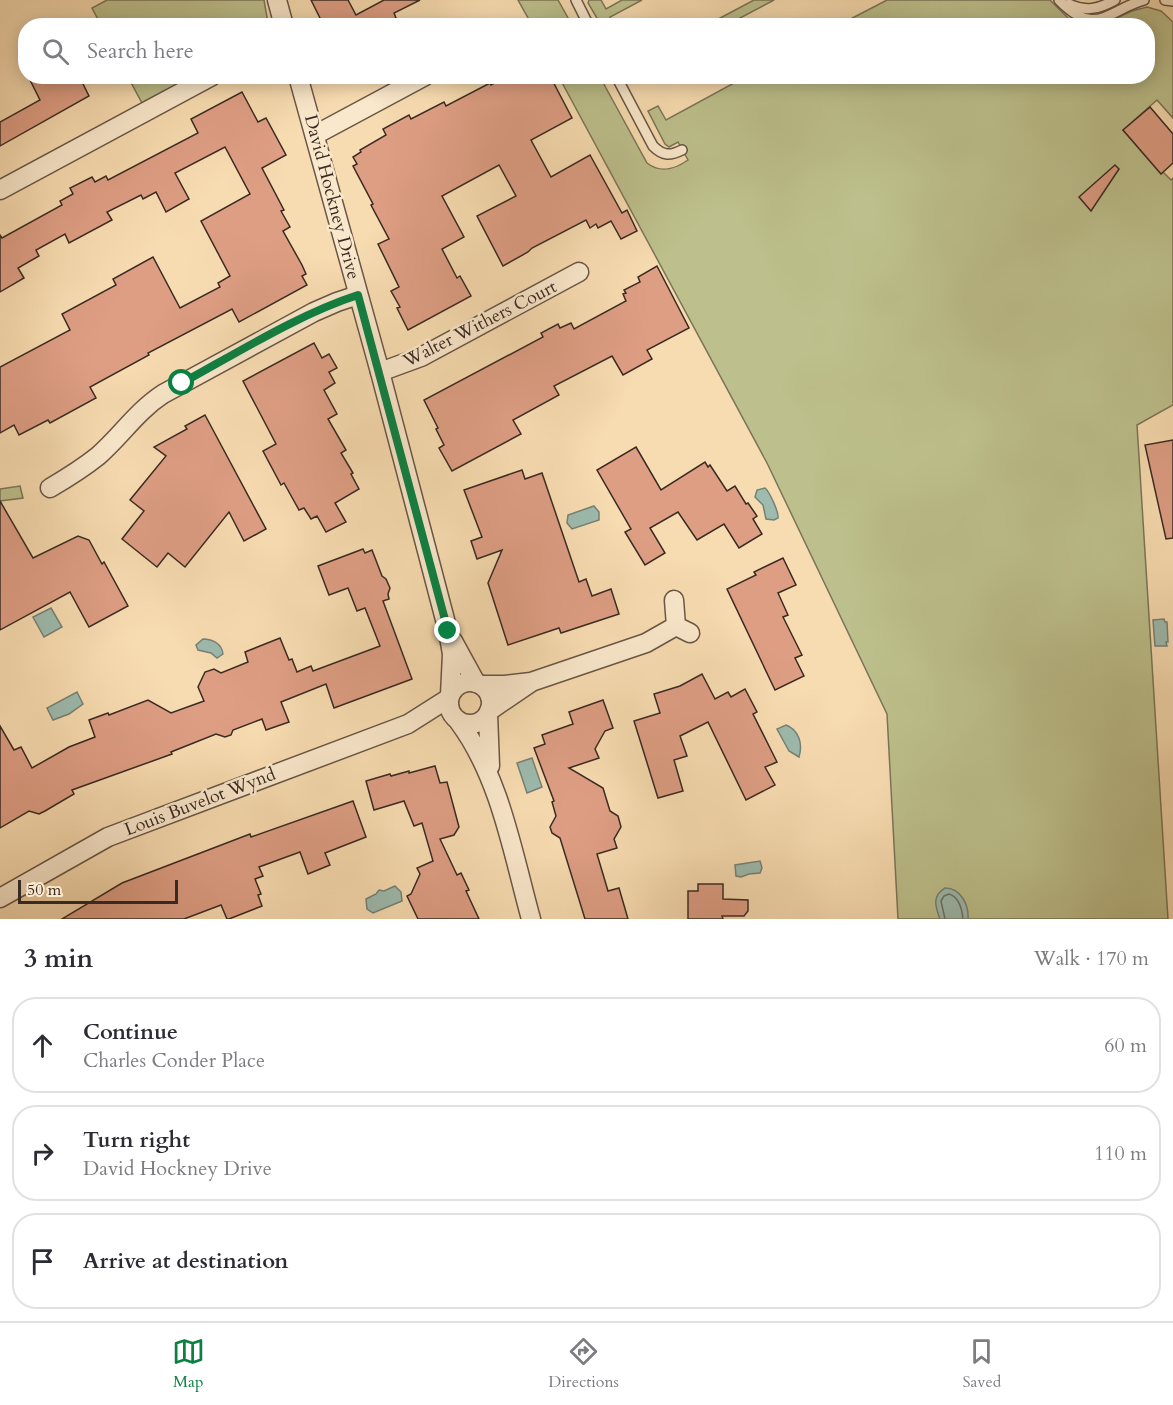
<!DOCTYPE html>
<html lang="en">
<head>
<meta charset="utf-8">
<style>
  body { margin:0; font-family:Cardo,serif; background:#f2f2f3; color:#2b2b33 }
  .scale { position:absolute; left:18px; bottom:15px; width:160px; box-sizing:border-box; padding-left:6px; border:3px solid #392a23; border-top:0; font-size:16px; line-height:21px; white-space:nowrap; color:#392a23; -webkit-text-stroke:4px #fae8cc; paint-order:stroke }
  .stop { position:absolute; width:18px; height:18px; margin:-14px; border:4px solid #0b8043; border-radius:50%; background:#fff }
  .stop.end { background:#0b8043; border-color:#fff; box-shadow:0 2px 6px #0008 }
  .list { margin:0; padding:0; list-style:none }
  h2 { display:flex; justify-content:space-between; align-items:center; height:78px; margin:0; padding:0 24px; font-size:26px }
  h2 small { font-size:20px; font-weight:400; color:#7c7c81 }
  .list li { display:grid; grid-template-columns:39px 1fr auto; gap:18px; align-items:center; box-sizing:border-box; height:96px; margin:0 12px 12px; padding:0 12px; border:2px solid #e1e1e2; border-radius:24px }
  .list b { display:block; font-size:22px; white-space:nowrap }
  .list p { margin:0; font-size:20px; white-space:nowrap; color:#7c7c81 }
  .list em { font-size:20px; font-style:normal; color:#7c7c81 }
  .icon { flex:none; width:33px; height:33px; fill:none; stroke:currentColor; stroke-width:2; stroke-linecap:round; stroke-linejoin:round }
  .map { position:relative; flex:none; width:1173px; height:919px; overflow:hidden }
  .search { position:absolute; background:#fff; box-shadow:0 3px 15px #0003; left:18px; right:18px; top:18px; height:66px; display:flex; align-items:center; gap:15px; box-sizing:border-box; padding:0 21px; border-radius:24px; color:#7c7c81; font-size:22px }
  .sheet { height:402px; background:#fff }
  nav { display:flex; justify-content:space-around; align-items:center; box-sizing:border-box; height:84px; border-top:2px solid #e1e1e2; background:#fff; font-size:16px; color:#7c7c81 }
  nav a { display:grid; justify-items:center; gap:3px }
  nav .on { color:#0b8043 }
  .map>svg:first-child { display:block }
</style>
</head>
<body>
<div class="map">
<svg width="1173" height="919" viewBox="0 0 1173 919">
  <rect width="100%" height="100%" fill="#f8dcb1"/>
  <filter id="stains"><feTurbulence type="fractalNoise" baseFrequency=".00333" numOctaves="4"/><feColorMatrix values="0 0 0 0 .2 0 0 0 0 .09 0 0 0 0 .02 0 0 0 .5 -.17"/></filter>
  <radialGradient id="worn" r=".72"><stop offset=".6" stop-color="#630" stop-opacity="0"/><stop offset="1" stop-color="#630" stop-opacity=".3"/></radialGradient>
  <g fill="#bdc08c" stroke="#7b7558" stroke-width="1.5">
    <path d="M 107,0 L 264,0 L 268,23 L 267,26 L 101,25 L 92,8 Z"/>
    <path d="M 518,0 L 558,0 L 572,25 L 532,25 Z"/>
    <path d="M 601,0 L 606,9 L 622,0 L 642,0 L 610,17 L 614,26 L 601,25 L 588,3 L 589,0 Z"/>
    <path d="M 754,0 L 774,0 L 727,25 L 707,25 Z"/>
    <path d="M 887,0 L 1050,0 L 1069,19 L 1081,25 L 839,25 Z"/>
    <path d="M 1147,7 L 1161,11 L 1173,22 L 1173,118 L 1157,100 L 1123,130 L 1161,174 L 1163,172 L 1171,180 L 1173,178 L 1173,405 L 1137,425 L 1168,919 L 898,919 L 887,714 L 767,463 L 559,77 L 600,77 L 647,163 C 661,174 675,169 688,160 L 678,142 L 669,147 L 665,144 L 648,111 L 658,106 L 666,120 L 745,77 L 1148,76 L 1148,26 L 1101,25 L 1132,11 Z"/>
    <path d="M 128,77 L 192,77 L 142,103 Z"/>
    <path d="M 20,486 L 23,498 L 0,501 L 0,489 Z"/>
  </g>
  <g fill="#9dbbae" stroke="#758176" stroke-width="1.5">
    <path d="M 765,488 C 769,491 779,512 778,518 L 774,520 L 766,519 L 763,505 L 755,497 L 757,490 Z"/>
    <path d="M 594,506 L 599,512 L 599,520 L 572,529 L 567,523 L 568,515 Z"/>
    <path d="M 51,608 L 62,627 L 44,637 L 33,617 Z"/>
    <path d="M 1164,619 L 1165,622 L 1167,622 L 1168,642 L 1166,642 L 1167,646 L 1155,646 L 1153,620 Z"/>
    <path d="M 203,639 C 213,639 222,644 223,654 L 217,658 L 211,653 L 198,650 L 196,645 Z"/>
    <path d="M 77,692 L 83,704 L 69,714 L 53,720 L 47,708 Z"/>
    <path d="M 786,725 C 799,730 803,744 799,757 L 789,751 L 777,729 Z"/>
    <path d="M 532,758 L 542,787 L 527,793 L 517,763 Z"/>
    <path d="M 760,861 L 762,868 L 760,873 L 749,874 L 741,877 L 736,876 L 735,865 Z"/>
    <path d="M 395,886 L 401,892 L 402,901 L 373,913 L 367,909 L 366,899 L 376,894 L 379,890 L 384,891 Z"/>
    <path d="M 945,888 C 961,888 969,905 968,919 L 940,919 C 935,906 932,896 945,888 Z"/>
  </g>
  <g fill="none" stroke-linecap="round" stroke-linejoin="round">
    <path stroke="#6b7268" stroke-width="1.5" d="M 945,919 L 941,901 L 944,896 L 949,894 C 959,897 962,909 963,919"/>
  </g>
  <g fill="#de9e84" stroke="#392a23" stroke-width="1.5">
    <path d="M 311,0 L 348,0 L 356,15 L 384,0 L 420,0 L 394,13 L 396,18 L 382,26 L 324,26 Z"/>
    <path d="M 28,76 L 79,76 L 89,96 L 0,146 L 0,122 L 40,100 Z"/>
    <path d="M 507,76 L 550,76 L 572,118 L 531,140 L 551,177 L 590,155 L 622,213 L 627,210 L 637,231 L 621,239 L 611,221 L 598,228 L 596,224 L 590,228 L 586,220 L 532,248 L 528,252 L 503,266 L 477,216 L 516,196 L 499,165 L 442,196 L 464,237 L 442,249 L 457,278 L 460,276 L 471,296 L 408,330 L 397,308 L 400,307 L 391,291 L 399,287 L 378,244 L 389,239 L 371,205 L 373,204 L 353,166 L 357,164 L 353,157 L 361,152 L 360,150 L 386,135 L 383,129 L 409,115 L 411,119 L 444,102 L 446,106 L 490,83 L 491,85 Z"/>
    <path d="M 242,92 L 258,122 L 266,118 L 286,155 L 262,168 L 284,210 L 281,211 L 290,227 L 283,231 L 302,265 L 306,274 L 302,276 L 307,285 L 239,322 L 232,309 L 148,353 L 149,355 L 90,387 L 96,398 L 50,423 L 48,420 L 19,435 L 14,425 L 0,433 L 0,367 L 70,330 L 62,314 L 116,285 L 113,279 L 153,257 L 180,308 L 220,287 L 218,283 L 230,276 L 201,221 L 250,194 L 225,147 L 175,173 L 189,199 L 166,212 L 156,192 L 143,199 L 141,195 L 107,212 L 112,220 L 69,243 L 65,234 L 36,250 L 39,256 L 18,268 L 24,278 L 0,292 L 0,235 L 2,238 L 62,205 L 60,201 L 73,194 L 70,188 L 92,177 L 95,182 L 106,176 L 108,180 L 198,133 L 191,119 Z"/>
    <path d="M 1150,107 L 1173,134 L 1173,163 L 1161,174 L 1123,130 Z"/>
    <path d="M 1115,165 L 1119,169 L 1091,211 L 1079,197 Z"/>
    <path d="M 657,266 L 689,328 L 647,350 L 652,359 L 623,375 L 612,356 L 554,386 L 559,395 L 513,420 L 521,434 L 452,471 L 439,448 L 444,445 L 436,429 L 438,428 L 424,400 L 543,337 L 541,333 L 558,324 L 560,328 L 571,323 L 574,329 L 626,301 L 623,294 L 626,293 L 624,290 L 640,282 L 638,277 Z"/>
    <path d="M 314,343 L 322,358 L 329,354 L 337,368 L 329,372 L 335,383 L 324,390 L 337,414 L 328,419 L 346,450 L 341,453 L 353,473 L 351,474 L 359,489 L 335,503 L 346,522 L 326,532 L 317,516 L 311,519 L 304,508 L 299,510 L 284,483 L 281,485 L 263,451 L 276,444 L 243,381 Z"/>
    <path d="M 205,415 L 266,529 L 244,541 L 229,512 L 185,567 L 168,553 L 157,567 L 122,539 L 144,511 L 130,500 L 166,456 L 154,447 L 187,429 L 185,426 Z"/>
    <path d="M 1173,440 L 1173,538 L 1166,539 L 1145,445 Z"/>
    <path d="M 636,447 L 661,490 L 705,462 L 708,467 L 710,465 L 727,491 L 735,486 L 746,504 L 748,503 L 757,516 L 753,519 L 762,534 L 739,548 L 724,524 L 697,540 L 678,512 L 650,528 L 665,553 L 645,565 L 625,532 L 631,529 L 597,470 Z"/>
    <path d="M 522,470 L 525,479 L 542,473 L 579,582 L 586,579 L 592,596 L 611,589 L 619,614 L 561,633 L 559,628 L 508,645 L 488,583 L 502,550 L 477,559 L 471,541 L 482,537 L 464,490 Z"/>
    <path d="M 0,501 L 33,558 L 78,536 L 89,540 L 102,564 L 104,562 L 128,606 L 89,627 L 70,592 L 0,630 Z"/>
    <path d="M 363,549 L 365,553 L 372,550 L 382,576 L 386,579 L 390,588 L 388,594 L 389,599 L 383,601 L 412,679 L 334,708 L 326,684 L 281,702 L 289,722 L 266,730 L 262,719 L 233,730 L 231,735 L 225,737 L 216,734 L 171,752 L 172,754 L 72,790 L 74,794 L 45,811 L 39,814 L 29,811 L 0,828 L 0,726 L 14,750 L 21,747 L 32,768 L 69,747 L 95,737 L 89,720 L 108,713 L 109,715 L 148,700 L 171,713 L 204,701 L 198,687 L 205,672 L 214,669 L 221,673 L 248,662 L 245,652 L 280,638 L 289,660 L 292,659 L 297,672 L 311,666 L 313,671 L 380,646 L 365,608 L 357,611 L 348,588 L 329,595 L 318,566 Z"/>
    <path d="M 783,558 L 796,585 L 778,593 L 788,615 L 783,617 L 802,655 L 795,658 L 804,676 L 775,690 L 727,589 L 756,575 L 754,572 Z"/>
    <path d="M 702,674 L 715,699 L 728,692 L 731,697 L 745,689 L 757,712 L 753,714 L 777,762 L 765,767 L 775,785 L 746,800 L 708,722 L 680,736 L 687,756 L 674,760 L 683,791 L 658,798 L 634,721 L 660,713 L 654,694 L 680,686 Z"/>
    <path d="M 603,700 L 613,728 L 605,731 L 595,749 L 599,758 L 569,768 L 603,788 L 610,811 L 618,816 L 621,827 L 614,839 L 617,848 L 597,854 L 608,891 L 619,888 L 628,919 L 585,919 L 560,838 L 552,833 L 550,827 L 556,816 L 552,802 L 554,801 L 534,748 L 545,744 L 542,735 L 573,724 L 569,712 Z"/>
    <path d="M 435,766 L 440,783 L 447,782 L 459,827 L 454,835 L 440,839 L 457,875 L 461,873 L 469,890 L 466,891 L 479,919 L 418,919 L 407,896 L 411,894 L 420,874 L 417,868 L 433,861 L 422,823 L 414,826 L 404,801 L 374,810 L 366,781 L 390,774 L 391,776 L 409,771 L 409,773 Z"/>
    <path d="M 353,801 L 366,837 L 325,853 L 330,865 L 308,874 L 300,852 L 259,867 L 263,876 L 255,879 L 261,894 L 258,895 L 262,906 L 229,919 L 227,919 L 221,905 L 184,919 L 62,919 L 122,883 L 250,834 L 251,837 Z"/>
    <path d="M 698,884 L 723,884 L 723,899 L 748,900 L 748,911 L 744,916 L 722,916 L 723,919 L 688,919 L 688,891 L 698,891 Z"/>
  </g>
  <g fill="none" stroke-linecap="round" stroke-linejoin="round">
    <g stroke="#695646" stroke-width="12">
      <g id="lane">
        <path d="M 576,0 L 589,26"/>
        <path d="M 1059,0 C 1096,38 1106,11 1144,0"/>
        <path d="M 1165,0 L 1173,1"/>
        <path d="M 1069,4 C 1085,12 1099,9 1115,0"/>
        <path d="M 616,76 L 653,146 C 663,156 670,156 682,150"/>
      </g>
    </g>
    <g stroke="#695646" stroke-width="21">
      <g id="street">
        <path d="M 277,0 L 284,26"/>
        <path d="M 298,76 L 380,372 L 448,631 L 452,654 L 450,695"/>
        <path d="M 315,135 L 425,76"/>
        <path d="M 0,190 L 212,76"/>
        <path d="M 380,372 L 421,357 L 579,272"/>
        <path d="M 50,488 C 67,478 83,468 98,456 C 121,436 137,411 163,394 L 314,312 L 337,302 L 358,295"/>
        <path d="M 674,600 L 676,626 L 690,633"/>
        <path d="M 453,641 L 476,683"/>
        <circle cx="470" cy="703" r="21"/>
        <path d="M 481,685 L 505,685 L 531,682 L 646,643 L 676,626"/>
        <path d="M 489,711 L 530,683"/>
        <path d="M 488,714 L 490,766"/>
        <path d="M 459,722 C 500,777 513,854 531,919"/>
        <path d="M 0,898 L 108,837 L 408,724 L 449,698"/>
      </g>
    </g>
    <use href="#lane" stroke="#fae8cc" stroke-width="9"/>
    <use href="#street" stroke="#fae8cc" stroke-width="18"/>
  </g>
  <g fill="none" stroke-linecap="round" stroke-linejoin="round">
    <path stroke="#0b8043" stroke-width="8" d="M 182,383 C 237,353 299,314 358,295 L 448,631"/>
  </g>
  <g text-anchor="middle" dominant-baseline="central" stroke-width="5" stroke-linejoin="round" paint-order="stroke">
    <g font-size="18" fill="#392a23" stroke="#fae8cc">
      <text transform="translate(332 197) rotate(75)">David Hockney Drive</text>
      <text transform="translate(480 324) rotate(-27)">Walter Withers Court</text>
      <text transform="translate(200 802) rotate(-21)">Louis Buvelot Wynd</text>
    </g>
  </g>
  <rect width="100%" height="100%" filter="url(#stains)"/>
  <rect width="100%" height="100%" fill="url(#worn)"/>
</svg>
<div class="scale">50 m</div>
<div class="stop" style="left:182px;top:383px"></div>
<div class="stop end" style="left:448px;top:631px"></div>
<div class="search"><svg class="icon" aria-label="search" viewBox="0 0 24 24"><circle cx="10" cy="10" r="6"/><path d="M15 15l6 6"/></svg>Search here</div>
</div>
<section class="sheet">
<h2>3 min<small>Walk · 170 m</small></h2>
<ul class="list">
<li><svg class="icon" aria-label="ahead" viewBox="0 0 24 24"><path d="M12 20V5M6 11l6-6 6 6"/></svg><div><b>Continue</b><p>Charles Conder Place</p></div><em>60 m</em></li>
<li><svg class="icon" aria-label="right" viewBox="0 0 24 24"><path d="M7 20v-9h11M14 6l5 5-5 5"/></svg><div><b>Turn right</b><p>David Hockney Drive</p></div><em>110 m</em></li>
<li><svg class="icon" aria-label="arrive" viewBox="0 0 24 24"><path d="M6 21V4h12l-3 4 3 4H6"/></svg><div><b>Arrive at destination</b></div></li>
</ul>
</section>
<nav>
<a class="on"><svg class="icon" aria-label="map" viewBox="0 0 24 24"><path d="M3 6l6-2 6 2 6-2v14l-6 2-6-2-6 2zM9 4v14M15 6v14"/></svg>Map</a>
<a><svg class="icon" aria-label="directions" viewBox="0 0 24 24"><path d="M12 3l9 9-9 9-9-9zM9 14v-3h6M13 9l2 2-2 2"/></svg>Directions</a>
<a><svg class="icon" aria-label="saved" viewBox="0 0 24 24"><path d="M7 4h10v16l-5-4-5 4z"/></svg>Saved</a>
</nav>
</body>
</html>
